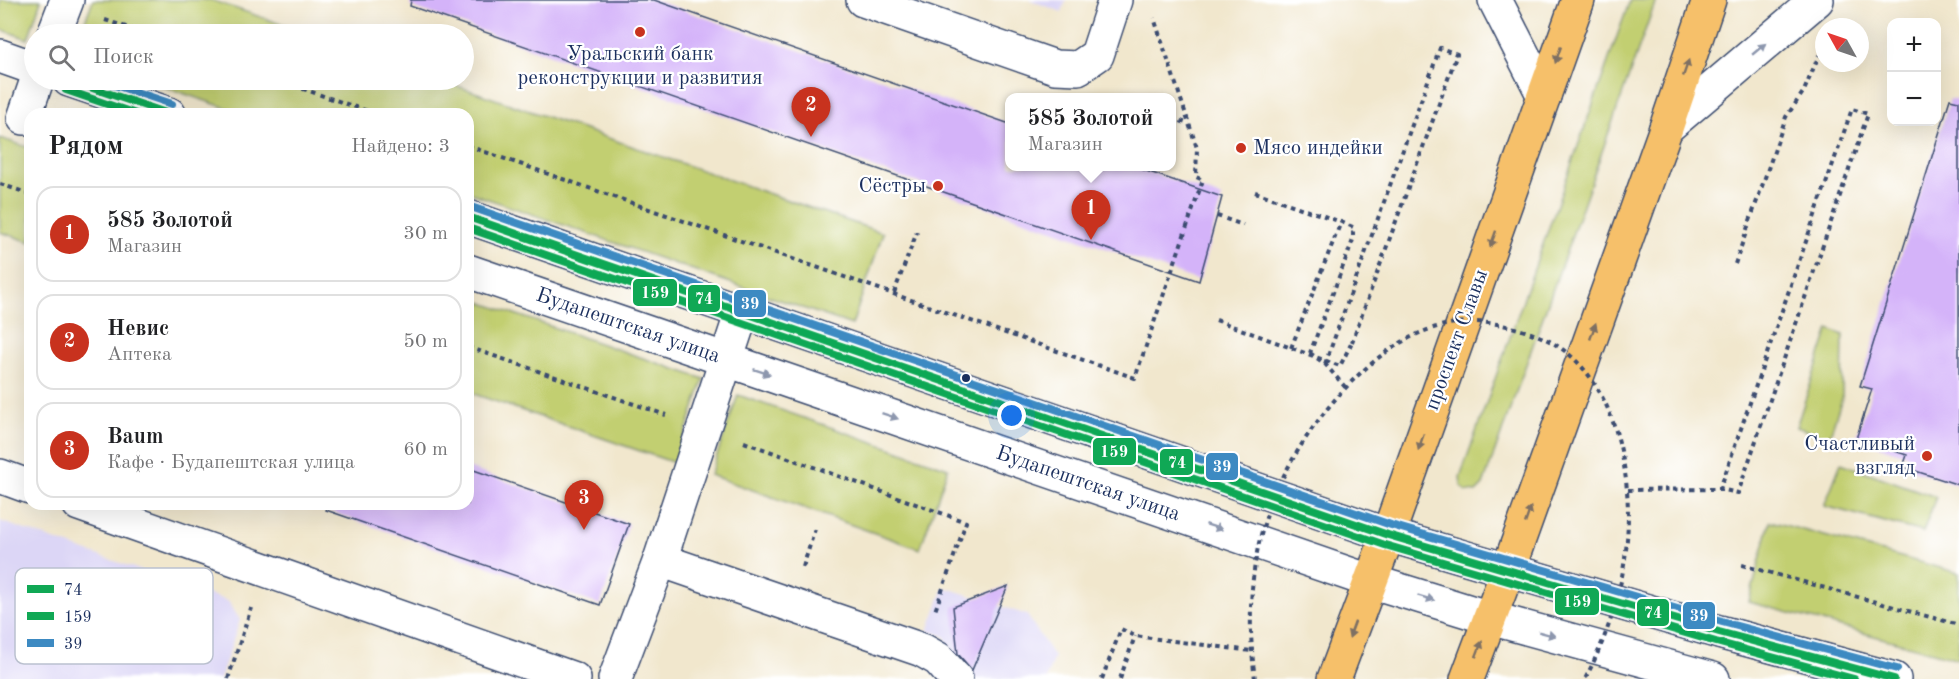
<!DOCTYPE html>
<html lang="ru">
<head>
<meta charset="utf-8">
<style>
  body { margin:0; font-family:"Old Standard TT",serif; background:#f2f2f2; color:#202124 }
  .controls { position:absolute; right:18px; top:18px; display:grid; overflow:hidden; border-radius:12px; box-shadow:0 6px 24px #0002 }
  .controls button { width:54px; height:54px; display:grid; place-items:center; padding:0; border:0; border-bottom:2px solid #e0e0e0; background:#fff; color:#202124; font:30px sans-serif }
  .compass { position:absolute; left:1815px; top:18px; width:54px; height:54px; border-radius:50%; background:#fff; box-shadow:0 6px 24px #0002; rotate:310deg }
  .you { position:absolute; left:1012px; top:416px; width:21px; height:21px; margin:-15px; border:4px solid #fff; border-radius:50%; background:#1a73e8; box-shadow:0 0 0 9px #1a73e833 }
  .badge { display:grid; place-items:center; width:39px; height:39px; border-radius:50%; background:#c8321e; color:#fff; font-size:20px; font-weight:700 }
  .pin { position:absolute; translate:-50% -50px; filter:drop-shadow(0 2px 3px #0008) }
  .pin::after { content:''; position:absolute; top:32px; width:21px; height:18px; background:inherit; clip-path:polygon(0 0,100% 0,50% 100%) }
  .popup { position:absolute; left:1005px; top:93px; width:171px; height:78px; box-sizing:border-box; display:grid; place-content:center; border-radius:12px; background:#fff; filter:drop-shadow(0 2px 4px #0005); font-size:20px; white-space:nowrap; color:#757577 }
  .popup b { font-size:22px; color:#202124 }
  .popup::after { content:''; position:absolute; left:50%; top:100%; margin-left:-12px; border:12px solid transparent; border-top-color:#fff }
  .list { margin:0; padding:0; list-style:none }
  h2 { display:flex; justify-content:space-between; align-items:center; height:78px; margin:0; padding:0 24px; font-size:26px }
  h2 small { font-size:20px; font-weight:400; color:#757577 }
  .list li { display:grid; grid-template-columns:39px 1fr auto; gap:18px; align-items:center; box-sizing:border-box; height:96px; margin:0 12px 12px; padding:0 12px; border:2px solid #e0e0e0; border-radius:18px }
  .list b { display:block; font-size:22px; white-space:nowrap }
  .list p { margin:0; font-size:20px; white-space:nowrap; color:#757577 }
  .list em { font-size:20px; font-style:normal; color:#757577 }
  .icon { flex:none; width:33px; height:33px; fill:none; stroke:currentColor; stroke-width:2; stroke-linecap:round; stroke-linejoin:round }
  .map { position:relative; flex:none; width:1959px; height:679px; overflow:hidden }
  .search { position:absolute; background:#fff; box-shadow:0 6px 24px #0002; left:24px; top:24px; width:450px; height:66px; display:flex; align-items:center; gap:15px; box-sizing:border-box; padding:0 21px; border-radius:33px; color:#757577; font-size:22px }
  .panel { position:absolute; background:#fff; box-shadow:0 6px 24px #0002; left:24px; top:108px; width:450px; height:402px; border-radius:18px }
  .map>svg:first-child { display:block }
</style>
</head>
<body>
<div class="map">
<svg width="1959" height="679" viewBox="0 0 1959 679">
  <rect width="100%" height="100%" fill="#fff"/>
  <filter id="ink" filterUnits="userSpaceOnUse"><feTurbulence type="fractalNoise" baseFrequency=".0167" numOctaves="2"/><feDisplacementMap in="SourceGraphic" scale="12" xChannelSelector="R" yChannelSelector="G"/><feConvolveMatrix kernelMatrix="1 2 1 2 8 2 1 2 1" color-interpolation-filters="sRGB"/></filter>
  <filter id="wash" filterUnits="userSpaceOnUse"><feTurbulence type="fractalNoise" baseFrequency=".008" numOctaves="4" result="noise"/><feDisplacementMap in="SourceGraphic" scale="24" xChannelSelector="R" yChannelSelector="G"/><feGaussianBlur stdDeviation="1.35" result="paint"/><feColorMatrix in="noise" values="0 0 0 0 0 0 0 0 0 0 0 0 0 0 0 0 0 1.4 0 .05"/><feComposite in="paint" operator="in"/></filter>
  <g filter="url(#wash)">
    <rect width="100%" height="100%" fill="#f1e7cd"/>
    <g fill="#dcd6f6">
      <path d="M 1029,0 L 1066,0 L 1062,12 Z"/>
      <path d="M 0,521 L 228,601 L 240,620 L 220,679 L 0,679 Z"/>
      <path d="M 944,587 L 1027,615 L 1054,657 L 1046,679 L 968,679 L 944,636 L 928,631 Z"/>
    </g>
    <g fill="#c2cf71" stroke="#6e7f68" stroke-width="1.5">
      <path d="M 0,0 L 41,0 L 28,39 L 0,29 Z"/>
      <path d="M 93,0 L 211,0 L 310,34 L 80,34 Z"/>
      <path d="M 1630,0 L 1656,0 L 1483,485 L 1476,492 L 1466,491 L 1461,486 L 1460,477 Z"/>
      <path d="M 144,80 L 440,80 L 883,233 L 852,325 L 468,192 L 468,114 L 244,114 Z"/>
      <path d="M 0,138 L 30,148 L 30,242 L 0,232 Z"/>
      <path d="M 468,298 L 704,379 L 675,463 L 468,392 Z"/>
      <path d="M 1829,329 L 1843,335 L 1842,398 L 1829,438 L 1796,427 Z"/>
      <path d="M 738,395 L 948,468 L 920,549 L 710,475 Z"/>
      <path d="M 1841,463 L 1936,497 L 1923,532 L 1824,506 Z"/>
      <path d="M 1770,521 L 1959,573 L 1959,659 L 1749,602 Z"/>
    </g>
    <g id="blocks">
      <g fill="#d4b3f9">
        <path d="M 411,0 L 654,0 L 1010,124 L 1010,166 L 1132,166 L 1222,197 L 1199,281 L 410,6 Z"/>
        <path d="M 1950,99 L 1959,101 L 1959,485 L 1903,467 L 1907,455 L 1856,439 L 1872,389 L 1860,386 Z"/>
        <path d="M 468,468 L 629,524 L 600,605 L 326,510 L 328,504 L 468,504 Z"/>
        <path d="M 1008,586 L 972,670 L 958,654 L 953,607 Z"/>
      </g>
    </g>
  </g>
  <g filter="url(#ink)">
    <use href="#blocks" fill-opacity="0" stroke="#3b4b6f" stroke-width="1.5"/>
    <g fill="none" stroke-linecap="round" stroke-linejoin="round">
      <g stroke="#3b4b6f" stroke-width="36">
        <g id="minor">
          <path d="M 863,0 L 1055,67 L 1078,68 L 1097,55 L 1115,0"/>
          <path d="M 1495,0 L 1544,96"/>
          <path d="M 54,34 L 67,0"/>
          <path d="M 0,56 L 34,68"/>
          <path d="M 69,80 L 169,114"/>
          <path d="M 24,118 L 37,80"/>
          <path d="M 1666,128 L 1817,0"/>
          <path d="M 468,217 L 1388,535 L 1719,632 L 1894,679"/>
          <path d="M 468,271 L 1370,581 L 1490,618 L 1713,679"/>
          <path d="M 0,476 L 30,487"/>
          <path d="M 79,504 L 574,679"/>
          <path d="M 660,560 L 922,650 L 938,659 L 956,679"/>
          <path d="M 615,679 L 660,560 L 742,312"/>
        </g>
      </g>
      <g stroke="#3b4b6f" stroke-width="36">
        <g id="major">
          <path d="M 1334,679 L 1388,535 L 1578,0"/>
          <path d="M 1467,679 L 1508,570 L 1666,128 L 1709,0"/>
        </g>
      </g>
      <g stroke="#3b4b6f" stroke-width="4" stroke-dasharray="4.5 4.5" stroke-linecap="butt">
        <path d="M 105,20 L 147,34"/>
        <path d="M 277,80 L 376,114"/>
        <path d="M 1172,118 L 1189,124"/>
        <path d="M 468,146 L 1135,378 L 1203,180 L 1196,177 L 1197,148 L 1154,18"/>
        <path d="M 0,184 L 30,194"/>
        <path d="M 1255,192 L 1341,222"/>
        <path d="M 1217,216 L 1243,225"/>
        <path d="M 1735,264 L 1786,117 L 1804,91 L 1819,55"/>
        <path d="M 894,293 L 917,232"/>
        <path d="M 1216,320 L 1340,366 L 1352,342"/>
        <path d="M 468,347 L 666,415"/>
        <path d="M 1291,348 L 1341,222 L 1353,227 L 1353,240 L 1310,353"/>
        <path d="M 744,442 L 966,522 L 935,611"/>
        <path d="M 1628,490 L 1720,489 L 1738,493 L 1868,114 L 1852,109 L 1720,489"/>
        <path d="M 1742,565 L 1959,625"/>
        <path d="M 803,567 L 815,529"/>
        <path d="M 228,679 L 251,608"/>
        <path d="M 1102,679 L 1121,629 L 1135,636 L 1251,651"/>
        <path d="M 1120,679 L 1135,636"/>
      </g>
      <use href="#minor" stroke="#fff" stroke-width="33"/>
      <use href="#major" stroke="#f6c06b" stroke-width="33"/>
      <g stroke="#3b4b6f" stroke-width="4" stroke-dasharray="4.5 4.5" stroke-linecap="butt">
        <path d="M 1310,353 L 1325,364 L 1346,388"/>
        <path d="M 1325,364 L 1440,48 L 1457,54 L 1352,342"/>
        <path d="M 1255,679 C 1248,627 1249,574 1264,524 C 1286,450 1360,348 1437,327 C 1467,318 1498,322 1528,332 C 1588,351 1614,407 1624,466 C 1636,540 1620,613 1585,679"/>
      </g>
      <g stroke="#fff" stroke-width="12">
        <g id="bus-1">
          <path d="M 69,80 L 169,114"/>
          <path d="M 468,217 L 1388,535 L 1719,632 L 1894,679"/>
        </g>
      </g>
      <g stroke="#fff" stroke-width="12">
        <g id="bus-2">
          <path d="M 66,90 L 136,114"/>
          <path d="M 468,228 L 1385,545 L 1716,642 L 1854,679"/>
        </g>
      </g>
      <g stroke="#fff" stroke-width="12">
        <g id="bus-3">
          <path d="M 100,80 L 172,104"/>
          <path d="M 471,207 L 1391,525 L 1722,622 L 1897,669"/>
        </g>
      </g>
      <use href="#bus-1" stroke="#10a855" stroke-width="8"/>
      <use href="#bus-2" stroke="#10a855" stroke-width="8"/>
      <use href="#bus-3" stroke="#3d8ac2" stroke-width="8"/>
    </g>
    <defs><path id="oneway-solid" d="M-6-.8H1V-3.2L6.5 0L1 3.2V.8H-6Z" transform="scale(1.5)"/></defs>
    <g fill="#8d97ae">
      <use href="#oneway-solid" transform="translate(1759 49) rotate(-40)"/>
      <use href="#oneway-solid" transform="translate(762 372) rotate(19)"/>
      <use href="#oneway-solid" transform="translate(890 416) rotate(19)"/>
      <use href="#oneway-solid" transform="translate(1214 527) rotate(19)"/>
      <use href="#oneway-solid" transform="translate(1426 598) rotate(17)"/>
      <use href="#oneway-solid" transform="translate(1547 634) rotate(15)"/>
    </g>
    <g fill="#7e7064">
      <use href="#oneway-solid" transform="translate(1558 55) rotate(109)"/>
      <use href="#oneway-solid" transform="translate(1686 68) rotate(-71)"/>
      <use href="#oneway-solid" transform="translate(1493 239) rotate(110)"/>
      <use href="#oneway-solid" transform="translate(1593 331) rotate(-71)"/>
      <use href="#oneway-solid" transform="translate(1421 442) rotate(109)"/>
      <use href="#oneway-solid" transform="translate(1528 515) rotate(-71)"/>
      <use href="#oneway-solid" transform="translate(1352 630) rotate(110)"/>
      <use href="#oneway-solid" transform="translate(1479 649) rotate(-69)"/>
    </g>
  </g>
  <g fill="#c8321e" stroke="#fff" stroke-width="2">
    <circle cx="640" cy="32" r="6"/>
    <circle cx="1241" cy="148" r="6"/>
    <circle cx="938" cy="186" r="6"/>
    <circle cx="1927" cy="456" r="6"/>
  </g>
  <circle fill="#1b2f5e" stroke="#fff" stroke-width="2" cx="966" cy="378" r="5"/>
  <g text-anchor="middle" dominant-baseline="central" stroke-width="4.5" stroke-linejoin="round" paint-order="stroke">
    <g font-size="21" fill="#1b2f5e" stroke="#fff" text-anchor="end">
      <text x="640" y="54" text-anchor="middle">Уральский банк<tspan x="640" dy="24">реконструкции и развития</tspan></text>
      <text x="1253" y="148" text-anchor="start">Мясо индейки</text>
      <text x="926" y="186">Сёстры</text>
      <text x="1915" y="444">Счастливый<tspan x="1915" dy="24">взгляд</tspan></text>
    </g>
    <g font-size="21" fill="#1b2f5e" stroke="#fff">
      <text transform="translate(628 326) rotate(19)">Будапештская улица</text>
      <text transform="translate(1457 340) rotate(-70)">проспект Славы</text>
      <text transform="translate(1088 484) rotate(19)">Будапештская улица</text>
    </g>
  </g>
  <rect x="15" y="568" width="198" height="96" rx="9" fill="#fff" stroke="#bbc1cf" stroke-width="1.5"/>
  <rect x="27" y="585" width="27" height="8" fill="#10a855"/>
  <rect x="27" y="612" width="27" height="8" fill="#10a855"/>
  <rect x="27" y="639" width="27" height="8" fill="#3d8ac2"/>
  <g font-size="16" fill="#1b2f5e">
    <text x="64" y="595">74</text>
    <text x="64" y="622">159</text>
    <text x="64" y="649">39</text>
  </g>
  <g stroke="#fff" stroke-width="2">
    <rect x="632" y="278" width="46" height="29" rx="6" fill="#10a855"/>
    <rect x="687" y="284" width="34" height="29" rx="6" fill="#10a855"/>
    <rect x="733" y="289" width="34" height="29" rx="6" fill="#3d8ac2"/>
    <rect x="1092" y="437" width="45" height="29" rx="6" fill="#10a855"/>
    <rect x="1159" y="448" width="35" height="28" rx="6" fill="#10a855"/>
    <rect x="1205" y="452" width="34" height="29" rx="6" fill="#3d8ac2"/>
    <rect x="1554" y="587" width="46" height="29" rx="6" fill="#10a855"/>
    <rect x="1636" y="598" width="34" height="29" rx="6" fill="#10a855"/>
    <rect x="1682" y="601" width="34" height="29" rx="6" fill="#3d8ac2"/>
  </g>
  <g font-size="16" text-anchor="middle" font-weight="bold" fill="#fff">
    <text x="655" y="298">159</text>
    <text x="704" y="304">74</text>
    <text x="750" y="309">39</text>
    <text x="1114" y="457">159</text>
    <text x="1177" y="468">74</text>
    <text x="1222" y="472">39</text>
    <text x="1577" y="607">159</text>
    <text x="1653" y="618">74</text>
    <text x="1699" y="621">39</text>
  </g>
</svg>
<div class="controls">
<button>+</button>
<button>−</button>
</div>
<svg class="compass" viewBox="-18 -18 36 36"><path d="M0-13l5 13h-10z" fill="#e53935"/><path d="M0 13l5-13h-10z" fill="#757577"/></svg>
<div class="you"></div>
<div class="pin badge" style="left:1091px;top:240px">1</div>
<div class="popup"><b>585 Золотой</b>Магазин</div>
<div class="pin badge" style="left:811px;top:137px">2</div>
<div class="pin badge" style="left:584px;top:530px">3</div>
<div class="search"><svg class="icon" aria-label="search" viewBox="0 0 24 24"><circle cx="10" cy="10" r="6"/><path d="M15 15l6 6"/></svg>Поиск</div>
<section class="panel">
<h2>Рядом<small>Найдено: 3</small></h2>
<ul class="list">
<li><span class="badge">1</span><div><b>585 Золотой</b><p>Магазин</p></div><em>30 m</em></li>
<li><span class="badge">2</span><div><b>Невис</b><p>Аптека</p></div><em>50 m</em></li>
<li><span class="badge">3</span><div><b>Baum</b><p>Кафе · Будапештская улица</p></div><em>60 m</em></li>
</ul>
</section>
</div>
</body>
</html>
